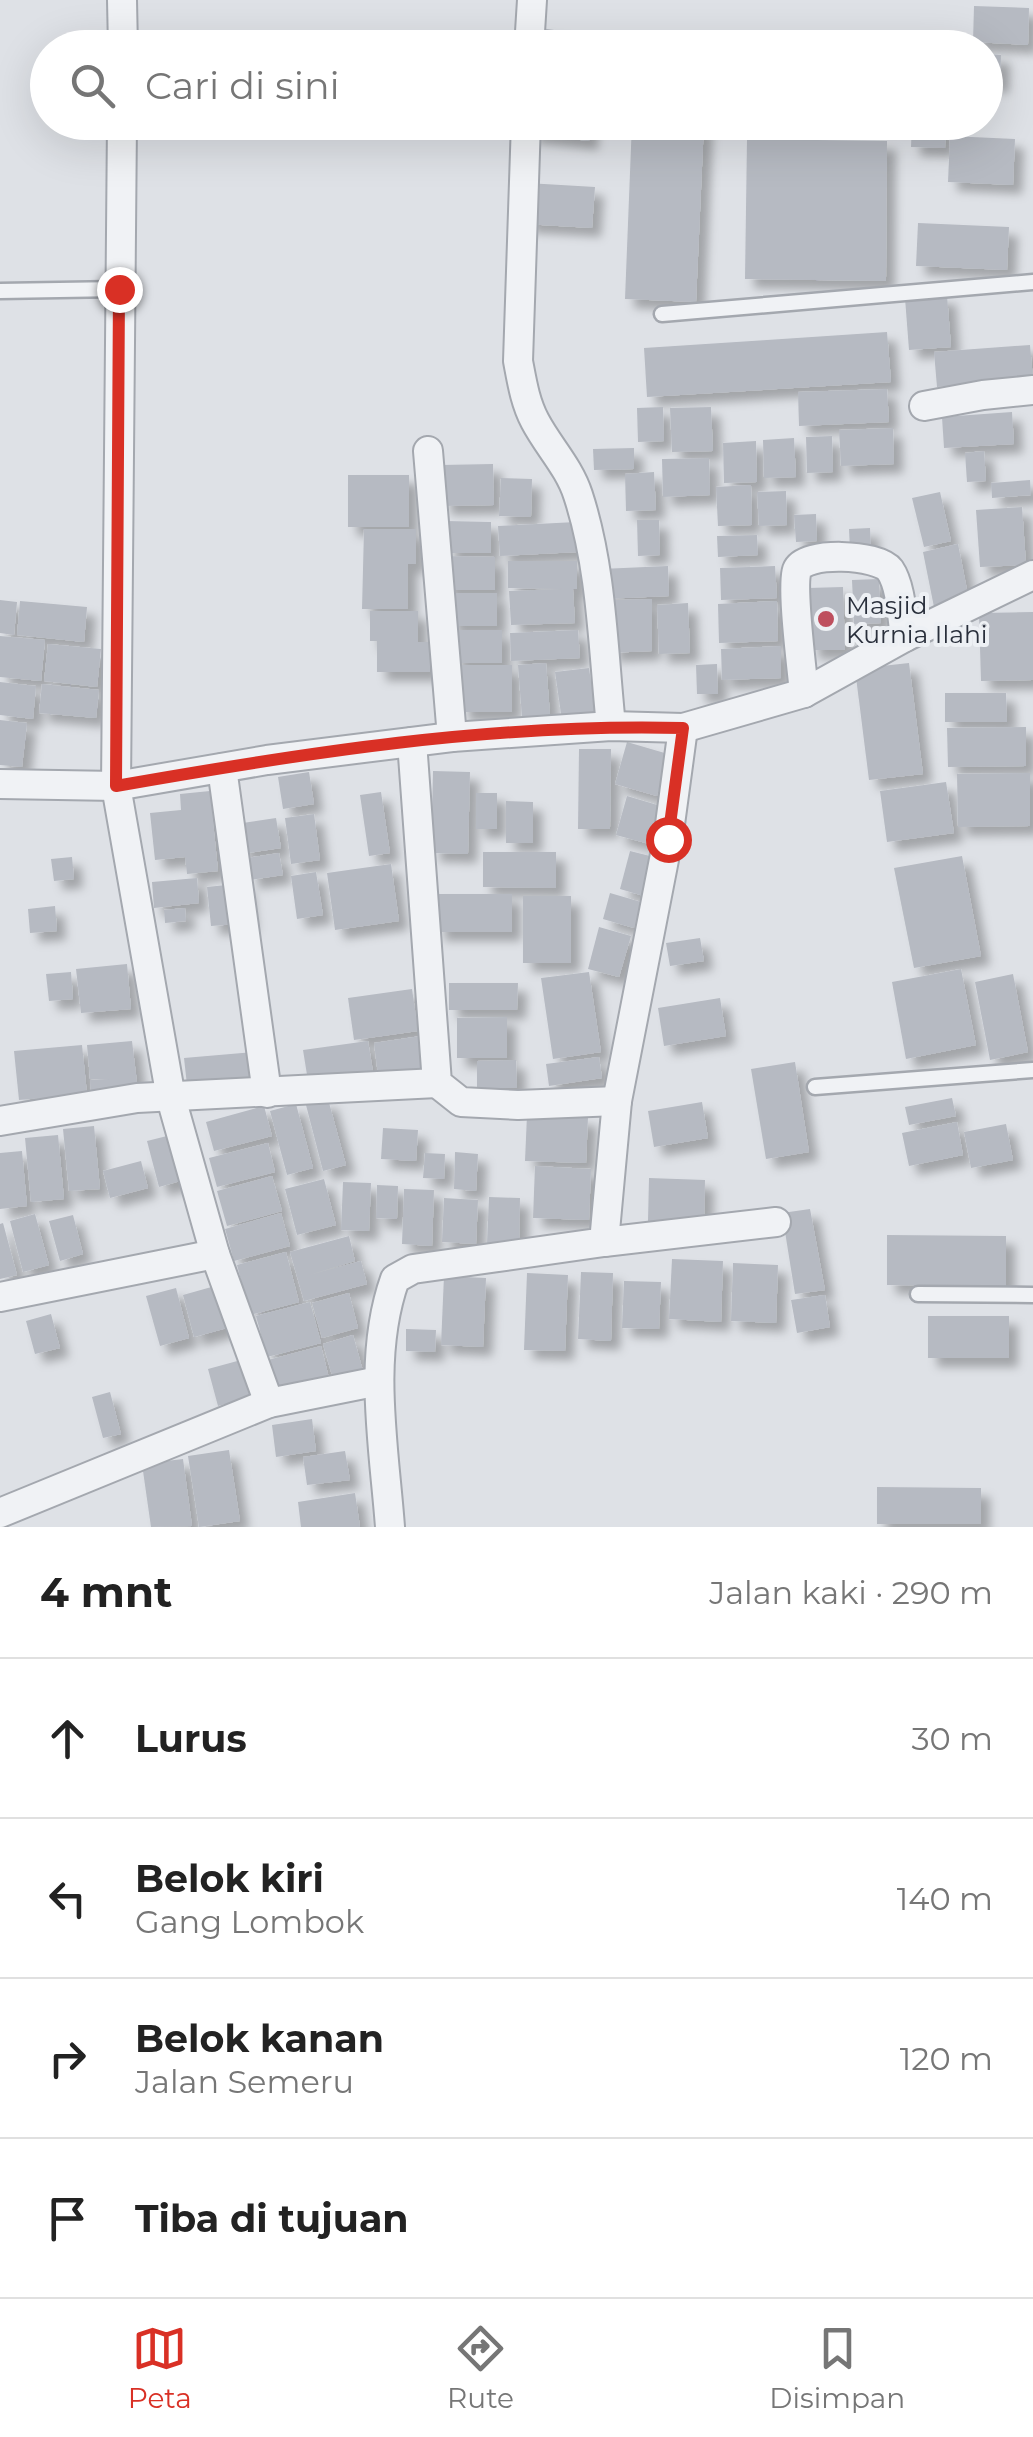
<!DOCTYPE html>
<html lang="id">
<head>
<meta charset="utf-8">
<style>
  body { margin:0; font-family:Montserrat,sans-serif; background:#f2f2f2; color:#222 }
  .stop { position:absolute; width:30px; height:30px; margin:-22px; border:8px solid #d93025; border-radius:50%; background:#fff }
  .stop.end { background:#d93025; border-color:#fff; box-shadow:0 2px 10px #0008 }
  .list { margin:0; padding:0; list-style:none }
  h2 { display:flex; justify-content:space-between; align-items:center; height:130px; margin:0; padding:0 40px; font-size:42px }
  h2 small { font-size:32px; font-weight:400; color:#767676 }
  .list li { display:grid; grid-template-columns:65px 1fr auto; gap:30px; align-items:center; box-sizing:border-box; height:160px; padding:0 40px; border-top:2px solid #e0e0e0 }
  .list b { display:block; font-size:38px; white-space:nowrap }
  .list p { margin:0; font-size:32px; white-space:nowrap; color:#767676 }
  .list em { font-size:32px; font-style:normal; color:#767676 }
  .icon { flex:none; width:55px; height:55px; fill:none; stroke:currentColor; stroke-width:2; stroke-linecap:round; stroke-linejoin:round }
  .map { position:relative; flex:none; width:1033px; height:1527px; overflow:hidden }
  .search { position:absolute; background:#fff; box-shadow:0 10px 40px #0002; left:30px; right:30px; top:30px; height:110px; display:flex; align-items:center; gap:25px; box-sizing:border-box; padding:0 35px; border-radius:55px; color:#767676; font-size:38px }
  .sheet { height:770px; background:#fff }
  nav { display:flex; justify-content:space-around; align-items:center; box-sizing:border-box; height:140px; border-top:2px solid #e0e0e0; background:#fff; font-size:28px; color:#767676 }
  nav a { display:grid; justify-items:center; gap:5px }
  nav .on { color:#d93025 }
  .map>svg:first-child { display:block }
</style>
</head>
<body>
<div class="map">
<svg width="1033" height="1527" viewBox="0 0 1033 1527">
  <defs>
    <filter id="shadow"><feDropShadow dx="9" dy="9" stdDeviation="5" flood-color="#0004"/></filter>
  </defs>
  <rect width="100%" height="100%" fill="#dee1e6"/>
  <g fill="#b6bac2" filter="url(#shadow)">
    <path d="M 974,6 L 1029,8 L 1028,45 L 973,42 Z"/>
    <path d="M 540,28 L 604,37 L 603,48 L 537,48 Z"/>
    <path d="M 986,54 L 1001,55 L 1000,84 L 986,83 Z"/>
    <path d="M 530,122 L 590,122 L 589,141 L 528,134 Z"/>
    <path d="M 632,122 L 704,123 L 696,302 L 625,299 Z"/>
    <path d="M 912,122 L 946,122 L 945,148 L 911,147 Z"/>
    <path d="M 950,136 L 1015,139 L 1013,185 L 948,182 Z"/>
    <path d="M 747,139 L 887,141 L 886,281 L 745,279 Z"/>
    <path d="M 527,183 L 595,187 L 592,228 L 524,224 Z"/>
    <path d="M 918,223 L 1009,227 L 1007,270 L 916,266 Z"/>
    <path d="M 947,295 L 951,347 L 909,350 L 905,298 Z"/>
    <path d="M 887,332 L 891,382 L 647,397 L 644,348 Z"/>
    <path d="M 1030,345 L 1033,380 L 937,387 L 934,352 Z"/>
    <path d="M 887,389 L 889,422 L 799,426 L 798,392 Z"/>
    <path d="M 663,407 L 664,441 L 638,442 L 637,408 Z"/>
    <path d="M 711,407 L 713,451 L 672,452 L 670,408 Z"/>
    <path d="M 1012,412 L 1014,444 L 944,448 L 942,417 Z"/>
    <path d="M 893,428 L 894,464 L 841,466 L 839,430 Z"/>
    <path d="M 832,436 L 833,472 L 807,473 L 806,437 Z"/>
    <path d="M 794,438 L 796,477 L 764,478 L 763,440 Z"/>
    <path d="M 756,441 L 757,482 L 724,483 L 723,443 Z"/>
    <path d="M 634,448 L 634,469 L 594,470 L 593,449 Z"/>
    <path d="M 984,451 L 986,481 L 967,482 L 965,453 Z"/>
    <path d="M 709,458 L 710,495 L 663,497 L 662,459 Z"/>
    <path d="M 493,464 L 494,505 L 442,506 L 441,465 Z"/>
    <path d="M 654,472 L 656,510 L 626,511 L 625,474 Z"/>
    <rect x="348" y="475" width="61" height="52"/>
    <path d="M 501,478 L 532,479 L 531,517 L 499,516 Z"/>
    <path d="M 1030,480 L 1031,495 L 992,498 L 991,483 Z"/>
    <path d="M 751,485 L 752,525 L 718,526 L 716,487 Z"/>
    <path d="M 786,491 L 787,525 L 759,526 L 757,492 Z"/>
    <path d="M 940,492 L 951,541 L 924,547 L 912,498 Z"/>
    <path d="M 1022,507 L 1026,565 L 980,567 L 976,510 Z"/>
    <path d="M 816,514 L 817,541 L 796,542 L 794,515 Z"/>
    <path d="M 637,520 L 659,520 L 660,555 L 638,556 Z"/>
    <path d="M 446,521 L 491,522 L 491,553 L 446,553 Z"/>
    <path d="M 576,522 L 578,552 L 500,556 L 498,526 Z"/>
    <path d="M 870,528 L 871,549 L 850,550 L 849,529 Z"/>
    <path d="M 364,529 L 416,529 L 416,564 L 408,564 L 408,609 L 362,609 Z"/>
    <path d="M 757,535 L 758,555 L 718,557 L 717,536 Z"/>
    <path d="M 958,544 L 969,600 L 934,607 L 923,552 Z"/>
    <path d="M 442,556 L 495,557 L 495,590 L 442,590 Z"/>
    <path d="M 508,561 L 577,561 L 577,589 L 573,589 L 575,623 L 511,625 L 509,591 L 562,589 L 508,588 Z"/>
    <path d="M 668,566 L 669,596 L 603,599 L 601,569 Z"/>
    <path d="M 775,566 L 777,598 L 721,600 L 720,568 Z"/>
    <path d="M 879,579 L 881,623 L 854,624 L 852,580 Z"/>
    <path d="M 843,587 L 845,650 L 810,650 L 808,588 Z"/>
    <path d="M 447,593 L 497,593 L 497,626 L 448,626 Z"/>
    <path d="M 652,599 L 652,651 L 608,653 L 615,620 L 614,600 Z"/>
    <path d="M 0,600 L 17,602 L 14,635 L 0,633 Z"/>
    <path d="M 20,601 L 87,607 L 84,642 L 17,635 Z"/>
    <path d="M 777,601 L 778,641 L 719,643 L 718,604 Z"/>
    <path d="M 688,603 L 690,653 L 659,654 L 657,605 Z"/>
    <path d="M 370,611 L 418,611 L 418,642 L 430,642 L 430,672 L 377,672 L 377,641 L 370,641 Z"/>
    <path d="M 1033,612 L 1033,680 L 981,681 L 979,613 Z"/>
    <rect x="452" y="630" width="50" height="33"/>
    <path d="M 578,630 L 580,658 L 511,661 L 510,633 Z"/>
    <path d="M 0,636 L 45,640 L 41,681 L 0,677 Z"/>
    <path d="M 48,644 L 101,649 L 97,687 L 44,681 Z"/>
    <path d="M 781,646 L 781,678 L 722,680 L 721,649 Z"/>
    <path d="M 546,663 L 550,715 L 522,717 L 518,665 Z"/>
    <path d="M 909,663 L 923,774 L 869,780 L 855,669 Z"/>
    <path d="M 717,664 L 718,694 L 697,694 L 696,665 Z"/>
    <rect x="460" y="665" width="52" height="47"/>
    <path d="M 589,668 L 596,717 L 562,721 L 555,672 Z"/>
    <path d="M 0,682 L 36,686 L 33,719 L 0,715 Z"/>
    <path d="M 42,684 L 99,690 L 96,718 L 39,713 Z"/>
    <path d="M 945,693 L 1006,693 L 1007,722 L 945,722 Z"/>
    <path d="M 0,720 L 27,723 L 22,767 L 0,765 Z"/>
    <path d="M 1026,727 L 1026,766 L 948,767 L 947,728 Z"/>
    <path d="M 627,742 L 668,754 L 657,796 L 615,784 Z"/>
    <path d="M 579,749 L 611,749 L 610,829 L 578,829 Z"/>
    <path d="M 433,771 L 470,772 L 468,854 L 431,853 Z"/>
    <path d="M 309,772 L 314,804 L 283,809 L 278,777 Z"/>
    <path d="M 1030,773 L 1030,826 L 958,827 L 957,774 Z"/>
    <path d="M 946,782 L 954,833 L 887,842 L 880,791 Z"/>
    <path d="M 210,791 L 218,871 L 187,874 L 185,857 L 155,860 L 150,813 L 181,810 L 180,794 Z"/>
    <path d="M 381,792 L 390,853 L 369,856 L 360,795 Z"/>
    <rect x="476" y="793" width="21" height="36"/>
    <path d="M 627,796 L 664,807 L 653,845 L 616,835 Z"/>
    <path d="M 506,801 L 533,802 L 533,843 L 506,843 Z"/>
    <path d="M 314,814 L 320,860 L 291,864 L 285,818 Z"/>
    <path d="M 276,818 L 281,848 L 241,854 L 236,824 Z"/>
    <path d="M 630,851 L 654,857 L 644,896 L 620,889 Z"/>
    <path d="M 483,852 L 556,852 L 556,888 L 483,887 Z"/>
    <path d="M 279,853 L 283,875 L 250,880 L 247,858 Z"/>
    <path d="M 962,856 L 981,956 L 914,968 L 894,868 Z"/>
    <path d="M 72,857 L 74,879 L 54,881 L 51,859 Z"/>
    <path d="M 391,864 L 399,921 L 335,930 L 327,873 Z"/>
    <path d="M 316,872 L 323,915 L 297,919 L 291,876 Z"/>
    <path d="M 197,878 L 199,903 L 154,908 L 152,882 Z"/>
    <path d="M 245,883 L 249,923 L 211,926 L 207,887 Z"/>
    <path d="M 610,893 L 641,902 L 634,928 L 603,919 Z"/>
    <rect x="436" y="894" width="76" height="38"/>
    <rect x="523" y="896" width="48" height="67"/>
    <path d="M 55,906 L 57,931 L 30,933 L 28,909 Z"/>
    <path d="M 185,908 L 186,921 L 165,923 L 164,910 Z"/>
    <path d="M 599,927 L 631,936 L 619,977 L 588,969 Z"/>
    <path d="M 700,938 L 704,961 L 670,966 L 666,943 Z"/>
    <path d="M 127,964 L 131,1009 L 81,1013 L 76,969 Z"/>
    <path d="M 961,969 L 976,1045 L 906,1059 L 892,982 Z"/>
    <path d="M 71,972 L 73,999 L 49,1001 L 46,974 Z"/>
    <path d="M 589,972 L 601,1052 L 553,1059 L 541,978 Z"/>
    <path d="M 1013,974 L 1028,1052 L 990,1060 L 975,982 Z"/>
    <path d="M 449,983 L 518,983 L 517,1010 L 449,1010 Z"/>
    <path d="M 412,989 L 418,1031 L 354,1040 L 348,998 Z"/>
    <path d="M 720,998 L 726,1036 L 664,1046 L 658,1008 Z"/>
    <path d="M 507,1017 L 507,1058 L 457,1058 L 457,1018 Z"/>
    <path d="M 421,1036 L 426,1068 L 378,1075 L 374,1043 Z"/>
    <path d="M 132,1041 L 138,1091 L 91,1096 L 90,1080 L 109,1079 L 90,1079 L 87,1045 Z"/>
    <path d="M 368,1041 L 373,1072 L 308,1081 L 303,1050 Z"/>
    <path d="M 82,1045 L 87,1094 L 19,1100 L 14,1051 Z"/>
    <path d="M 254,1052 L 258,1088 L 188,1094 L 184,1058 Z"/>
    <path d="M 599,1057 L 602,1078 L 549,1086 L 546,1064 Z"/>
    <path d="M 516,1060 L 517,1088 L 477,1088 L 477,1061 Z"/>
    <path d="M 795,1062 L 809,1152 L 766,1159 L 751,1069 Z"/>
    <path d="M 952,1098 L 956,1116 L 909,1125 L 905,1107 Z"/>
    <path d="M 328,1099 L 346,1165 L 323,1171 L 306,1105 Z"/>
    <path d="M 702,1102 L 708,1138 L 654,1147 L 648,1111 Z"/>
    <path d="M 296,1104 L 313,1168 L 287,1175 L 270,1111 Z"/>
    <path d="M 264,1106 L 272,1136 L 214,1151 L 206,1122 Z"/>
    <path d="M 527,1115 L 588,1117 L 586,1163 L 525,1161 Z"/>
    <path d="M 957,1122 L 963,1155 L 909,1166 L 902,1133 Z"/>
    <path d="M 1006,1124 L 1013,1160 L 971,1168 L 964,1132 Z"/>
    <path d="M 94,1126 L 100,1189 L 69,1191 L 63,1129 Z"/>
    <path d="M 383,1128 L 418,1130 L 416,1161 L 381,1159 Z"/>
    <path d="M 179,1133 L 191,1178 L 159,1187 L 147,1141 Z"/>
    <path d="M 58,1135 L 64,1199 L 31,1202 L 25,1138 Z"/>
    <path d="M 268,1143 L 275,1172 L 217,1187 L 209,1158 Z"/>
    <path d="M 22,1151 L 27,1206 L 0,1209 L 0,1153 Z"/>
    <path d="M 455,1152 L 478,1154 L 476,1191 L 454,1189 Z"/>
    <path d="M 425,1153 L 445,1154 L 444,1179 L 423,1178 Z"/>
    <path d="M 141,1161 L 148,1188 L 110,1198 L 103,1171 Z"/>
    <path d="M 535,1166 L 591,1169 L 589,1220 L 533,1218 Z"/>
    <path d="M 272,1176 L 282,1211 L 227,1226 L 217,1191 Z"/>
    <path d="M 649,1178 L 705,1180 L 704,1224 L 648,1221 Z"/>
    <path d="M 324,1179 L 336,1225 L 297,1235 L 285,1189 Z"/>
    <path d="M 343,1182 L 371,1183 L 369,1231 L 341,1230 Z"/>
    <path d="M 377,1185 L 398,1186 L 397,1219 L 376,1218 Z"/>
    <path d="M 404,1189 L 434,1190 L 432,1246 L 402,1244 Z"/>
    <path d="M 489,1197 L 520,1198 L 519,1245 L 487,1244 Z"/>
    <path d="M 444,1198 L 478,1200 L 476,1244 L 442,1242 Z"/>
    <path d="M 810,1209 L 825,1290 L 795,1294 L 782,1213 Z"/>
    <path d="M 281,1213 L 290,1246 L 234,1261 L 225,1229 Z"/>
    <path d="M 35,1214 L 49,1265 L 23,1272 L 10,1221 Z"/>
    <path d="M 73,1215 L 83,1254 L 60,1261 L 49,1221 Z"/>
    <path d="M 3,1223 L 17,1275 L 0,1279 L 0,1224 Z"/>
    <path d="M 887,1235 L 1006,1236 L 1006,1286 L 887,1285 Z"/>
    <path d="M 349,1236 L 355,1261 L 309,1275 L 361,1261 L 367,1284 L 304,1301 L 290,1252 Z"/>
    <path d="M 286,1252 L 299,1302 L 250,1315 L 237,1265 Z"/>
    <path d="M 672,1259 L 723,1261 L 721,1322 L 669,1319 Z"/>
    <path d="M 733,1263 L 778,1265 L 776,1323 L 731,1321 Z"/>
    <path d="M 581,1272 L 613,1273 L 611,1341 L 578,1339 Z"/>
    <path d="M 527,1273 L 568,1275 L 565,1351 L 524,1350 Z"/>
    <path d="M 444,1276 L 486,1278 L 483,1347 L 441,1345 Z"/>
    <path d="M 624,1281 L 661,1282 L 659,1329 L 622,1328 Z"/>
    <path d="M 215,1286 L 227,1328 L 194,1337 L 183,1295 Z"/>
    <path d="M 176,1288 L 189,1338 L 160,1346 L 146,1296 Z"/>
    <path d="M 349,1293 L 358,1328 L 322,1338 L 312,1303 Z"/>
    <path d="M 825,1295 L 830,1327 L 797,1333 L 791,1300 Z"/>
    <path d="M 310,1302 L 321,1343 L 267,1357 L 256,1316 Z"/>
    <path d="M 51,1314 L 60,1348 L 35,1354 L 26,1321 Z"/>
    <rect x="928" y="1316" width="81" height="42"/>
    <path d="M 406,1329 L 436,1330 L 435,1352 L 406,1351 Z"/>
    <path d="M 353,1335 L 363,1371 L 333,1379 L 323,1344 Z"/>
    <path d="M 321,1346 L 329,1378 L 277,1392 L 268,1360 Z"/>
    <path d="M 241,1360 L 250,1397 L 218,1406 L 208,1369 Z"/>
    <path d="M 110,1392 L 121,1434 L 103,1438 L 92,1397 Z"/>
    <path d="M 312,1419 L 316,1451 L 276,1457 L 272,1425 Z"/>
    <path d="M 229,1450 L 240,1521 L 199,1527 L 188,1456 Z"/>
    <path d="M 345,1451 L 350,1480 L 307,1485 L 303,1457 Z"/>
    <path d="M 183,1459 L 192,1526 L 151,1527 L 142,1464 Z"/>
    <path d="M 877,1487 L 981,1488 L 981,1524 L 877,1524 Z"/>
    <path d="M 355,1493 L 360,1527 L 301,1527 L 298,1502 Z"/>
  </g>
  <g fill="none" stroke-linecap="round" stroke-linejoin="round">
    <g stroke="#a4a8af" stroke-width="19">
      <g id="lane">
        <path d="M 0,291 L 119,289"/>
        <path d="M 662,314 L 1033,282"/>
        <path d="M 815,1087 L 1033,1070"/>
        <path d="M 918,1294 L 1033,1295"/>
      </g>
    </g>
    <g stroke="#a4a8af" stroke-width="32">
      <g id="street">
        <path d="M 122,0 L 123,48"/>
        <path d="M 529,48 L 532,0"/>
        <path d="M 122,122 L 116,786 L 171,1098 L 215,1254 L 269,1403"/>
        <path d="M 526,122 L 518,361 C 522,382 525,402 535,421 C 548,446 569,467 578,495 C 602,568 603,650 611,726"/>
        <path d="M 924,406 L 983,395 L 1033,390"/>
        <path d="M 428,451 L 452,737"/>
        <path d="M 804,693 C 802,670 791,587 797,570 C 804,551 878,554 890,570 C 901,586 902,618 905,637"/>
        <path d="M 412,742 L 437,1083 L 461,1102 L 518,1105 L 617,1101"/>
        <path d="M 222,768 L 267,1093"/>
        <path d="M 0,784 L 116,786 L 267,760 L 452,737 L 611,726 L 683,728 L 804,693 L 905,637 L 1033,575"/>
        <path d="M 0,1121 L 137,1098 L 437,1083"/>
        <path d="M 604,1242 L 776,1222"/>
        <path d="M 0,1297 L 215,1254"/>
        <path d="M 0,1513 L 269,1403 L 379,1381"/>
        <path d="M 390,1527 C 384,1446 367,1357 395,1279 L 413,1269 L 604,1242 L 617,1101 L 668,839 L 683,728"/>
      </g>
    </g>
    <use href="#lane" stroke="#f0f2f5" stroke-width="14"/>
    <use href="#street" stroke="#f0f2f5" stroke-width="28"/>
  </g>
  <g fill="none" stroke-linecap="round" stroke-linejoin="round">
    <path stroke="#d93025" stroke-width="12" d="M 119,289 L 116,786 C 303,753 493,723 683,728 L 668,839"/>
  </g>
  <circle fill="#be4f5e" stroke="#edf0f4" stroke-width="4" cx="826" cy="619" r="10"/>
  <g text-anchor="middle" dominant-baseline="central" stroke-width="8" stroke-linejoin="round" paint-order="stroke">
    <g font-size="25" fill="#292f3b" stroke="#edf0f4" text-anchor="start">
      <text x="846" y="605">Masjid<tspan x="846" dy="29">Kurnia Ilahi</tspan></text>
    </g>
  </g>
</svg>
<div class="stop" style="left:668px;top:839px"></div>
<div class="stop end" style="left:119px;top:289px"></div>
<div class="search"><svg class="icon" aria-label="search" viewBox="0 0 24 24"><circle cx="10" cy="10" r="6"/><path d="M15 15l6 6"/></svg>Cari di sini</div>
</div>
<section class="sheet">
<h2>4 mnt<small>Jalan kaki · 290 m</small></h2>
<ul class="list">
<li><svg class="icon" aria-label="ahead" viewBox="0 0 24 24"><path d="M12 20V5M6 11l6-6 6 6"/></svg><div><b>Lurus</b></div><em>30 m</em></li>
<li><svg class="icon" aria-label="left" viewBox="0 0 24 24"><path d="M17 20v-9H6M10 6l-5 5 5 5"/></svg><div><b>Belok kiri</b><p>Gang Lombok</p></div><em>140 m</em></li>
<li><svg class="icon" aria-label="right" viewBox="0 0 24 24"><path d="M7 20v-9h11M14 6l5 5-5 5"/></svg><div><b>Belok kanan</b><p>Jalan Semeru</p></div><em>120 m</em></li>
<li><svg class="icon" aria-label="arrive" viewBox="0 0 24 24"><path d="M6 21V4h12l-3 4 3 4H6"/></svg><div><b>Tiba di tujuan</b></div></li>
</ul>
</section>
<nav>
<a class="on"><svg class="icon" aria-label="map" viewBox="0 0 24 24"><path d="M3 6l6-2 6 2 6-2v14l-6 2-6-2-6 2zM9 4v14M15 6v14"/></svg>Peta</a>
<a><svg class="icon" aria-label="directions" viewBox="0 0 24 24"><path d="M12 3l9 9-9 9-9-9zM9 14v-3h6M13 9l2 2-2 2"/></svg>Rute</a>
<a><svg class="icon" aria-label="saved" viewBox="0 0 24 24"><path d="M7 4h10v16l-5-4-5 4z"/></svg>Disimpan</a>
</nav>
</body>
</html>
